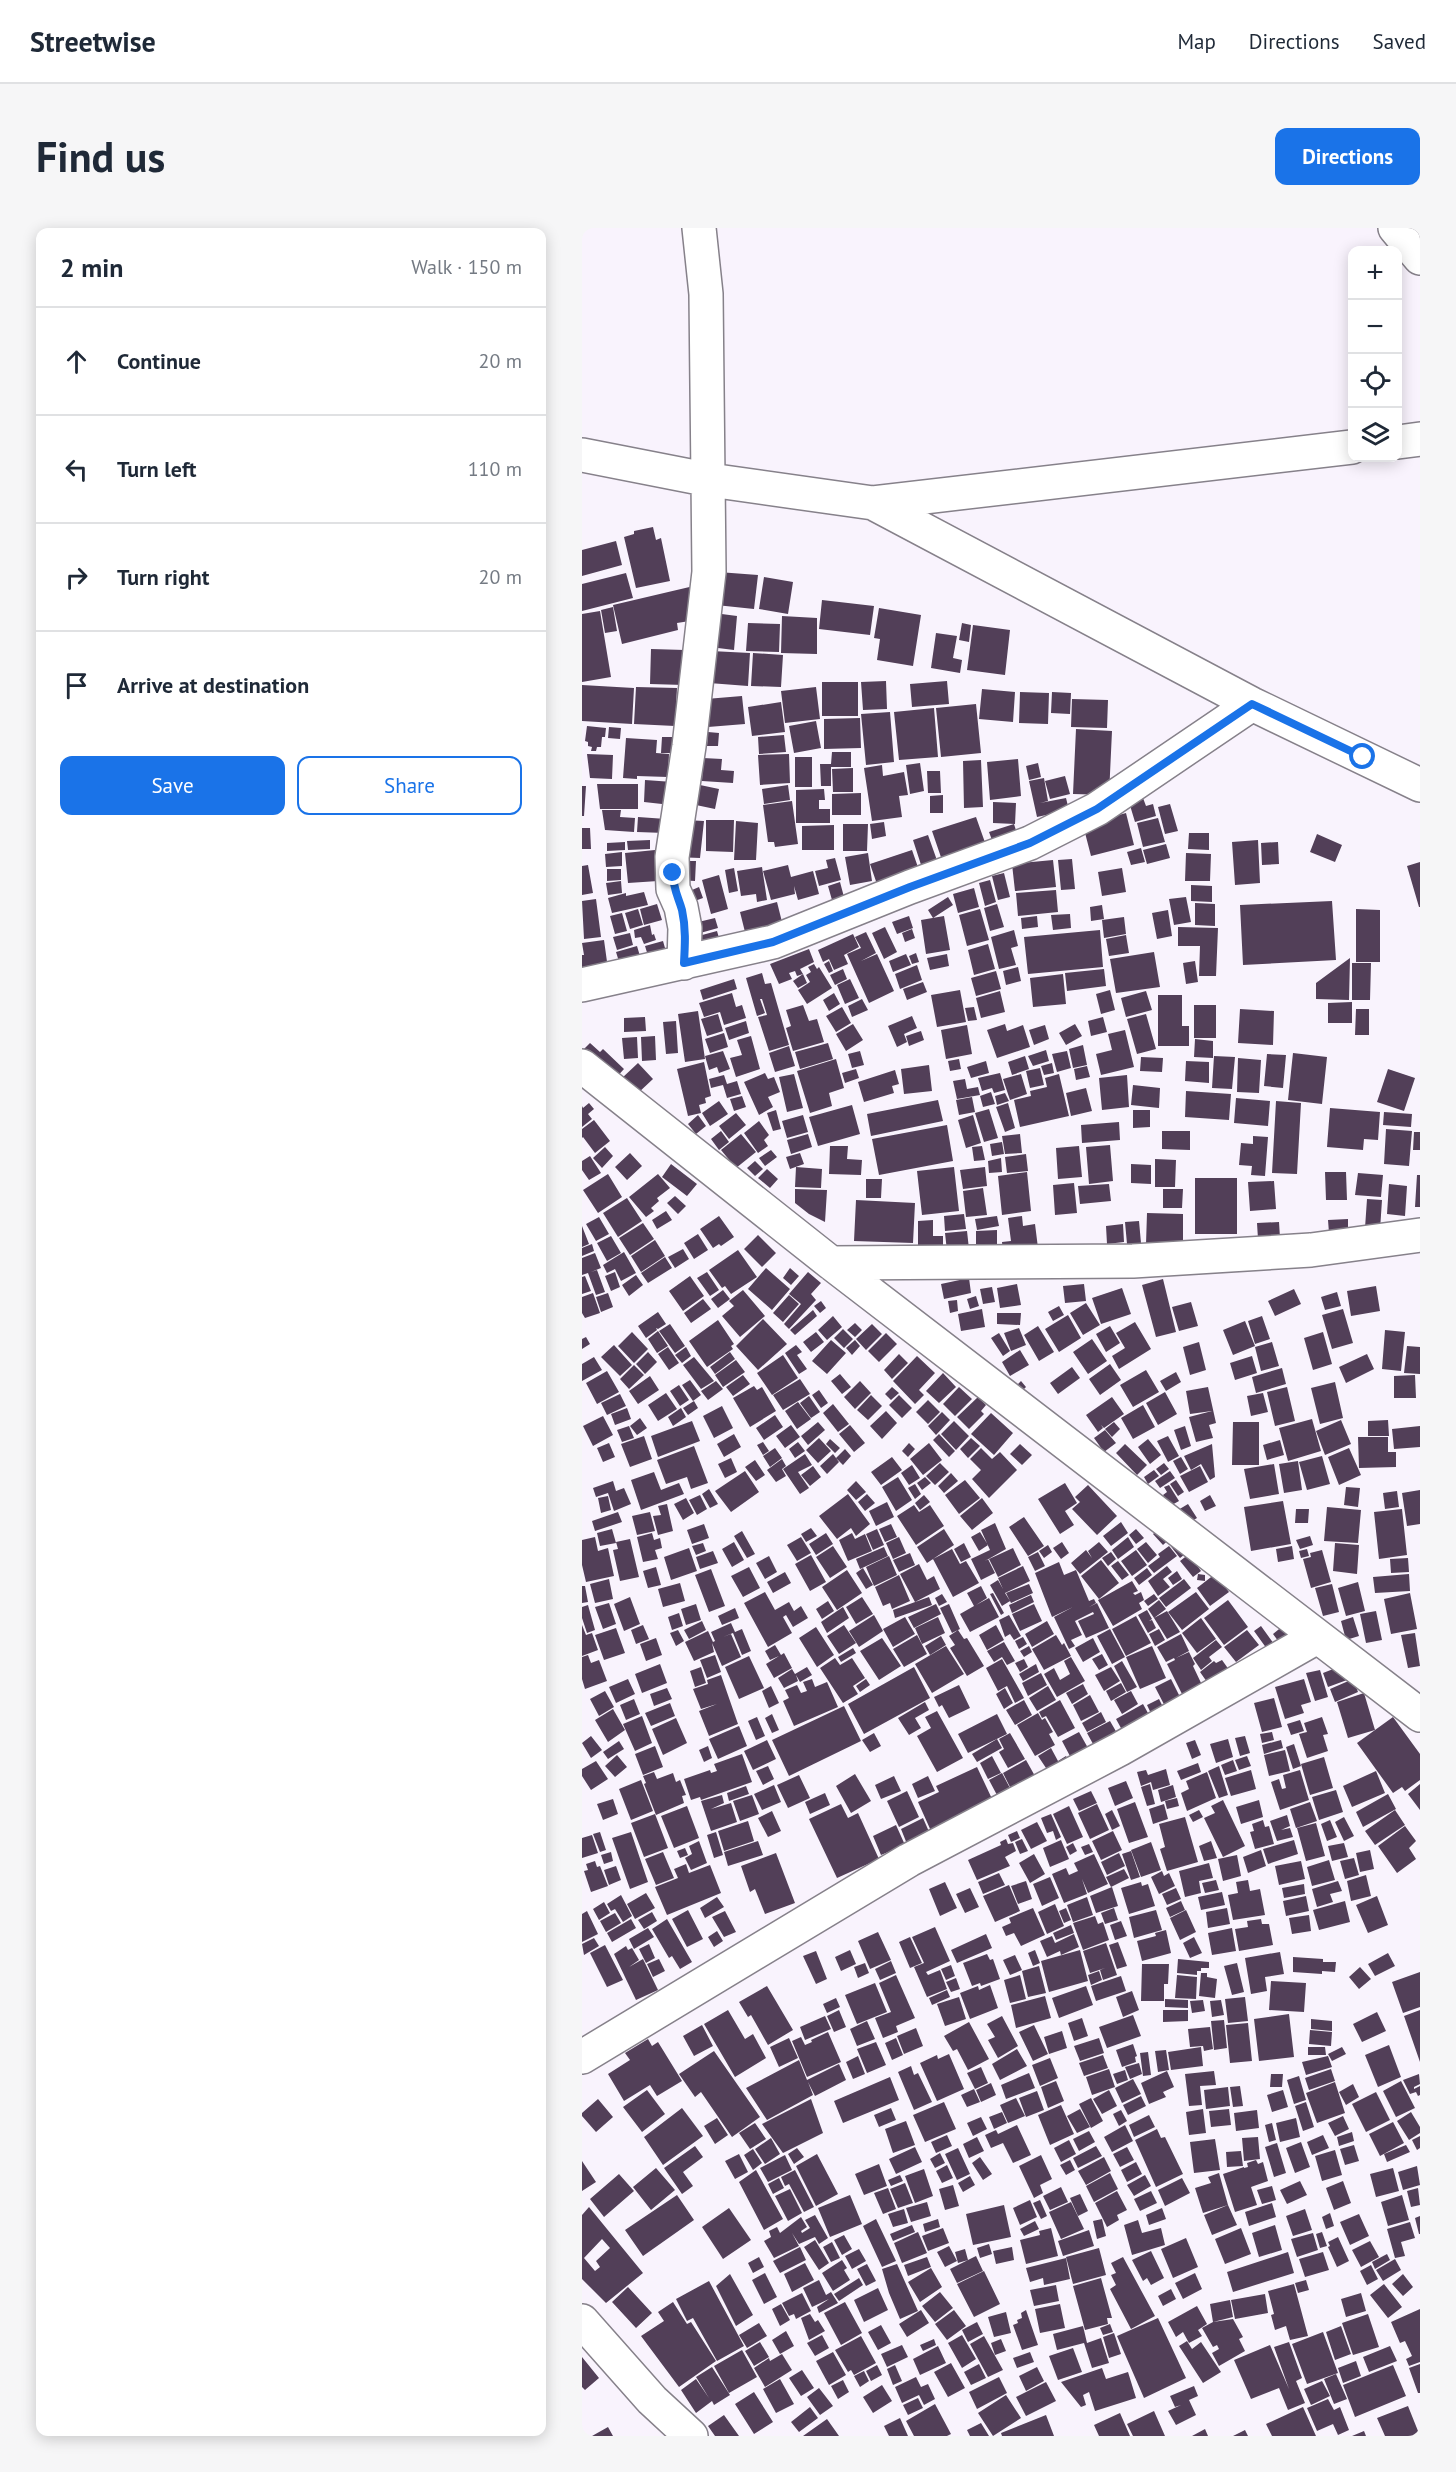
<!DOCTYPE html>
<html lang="en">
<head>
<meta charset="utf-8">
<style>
	body { margin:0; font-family:"PT Sans",sans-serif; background:#f6f6f7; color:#1f2937 }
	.controls { position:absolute; right:18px; top:18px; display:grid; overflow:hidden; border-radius:12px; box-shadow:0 3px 15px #0003 }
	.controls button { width:54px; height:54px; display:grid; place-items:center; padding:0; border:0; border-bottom:2px solid #e0e1e3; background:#fff; color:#1f2937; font:30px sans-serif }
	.stop { position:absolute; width:18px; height:18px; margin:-14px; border:4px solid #1a73e8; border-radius:50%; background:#fff }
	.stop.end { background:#1a73e8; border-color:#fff; box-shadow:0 2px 6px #0008 }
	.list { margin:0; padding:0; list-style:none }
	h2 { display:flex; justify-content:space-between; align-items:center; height:78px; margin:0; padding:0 24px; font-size:26px }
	h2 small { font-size:20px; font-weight:400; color:#747a83 }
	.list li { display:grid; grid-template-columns:39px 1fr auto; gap:18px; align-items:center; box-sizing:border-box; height:108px; padding:0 24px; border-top:2px solid #e0e1e3 }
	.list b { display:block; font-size:22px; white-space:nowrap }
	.list em { font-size:20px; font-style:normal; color:#747a83 }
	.actions { display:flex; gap:12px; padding:18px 24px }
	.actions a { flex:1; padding:14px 0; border:2px solid #1a73e8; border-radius:12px; text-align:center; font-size:21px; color:#1a73e8 }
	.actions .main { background:#1a73e8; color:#fff }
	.icon { flex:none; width:33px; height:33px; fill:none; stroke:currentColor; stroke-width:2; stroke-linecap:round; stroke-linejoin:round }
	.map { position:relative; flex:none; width:838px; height:2208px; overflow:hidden; border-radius:12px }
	header { display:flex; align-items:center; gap:36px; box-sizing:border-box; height:84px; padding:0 30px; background:#fff; border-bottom:2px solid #e0e1e3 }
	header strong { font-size:28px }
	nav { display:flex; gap:33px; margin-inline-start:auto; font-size:21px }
	.intro { display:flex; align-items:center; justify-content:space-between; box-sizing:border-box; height:144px; padding:0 36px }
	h1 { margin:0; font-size:42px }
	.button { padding:15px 27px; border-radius:12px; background:#1a73e8; color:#fff; font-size:21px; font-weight:700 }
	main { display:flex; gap:36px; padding:0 36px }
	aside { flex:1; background:#fff; border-radius:12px; box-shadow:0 3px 15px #0003 }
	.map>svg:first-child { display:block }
	.building { fill:#523f58; fill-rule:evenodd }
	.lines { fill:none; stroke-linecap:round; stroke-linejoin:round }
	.street-casing { stroke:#86818a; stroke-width:36 }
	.secondary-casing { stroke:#86818a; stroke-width:36 }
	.street { stroke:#fff; stroke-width:33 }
	.secondary { stroke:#fff; stroke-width:33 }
	.route { stroke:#1a73e8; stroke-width:8 }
</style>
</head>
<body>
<header>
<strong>Streetwise</strong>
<nav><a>Map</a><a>Directions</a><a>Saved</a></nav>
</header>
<div class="intro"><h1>Find us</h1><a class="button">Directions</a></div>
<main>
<aside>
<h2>2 min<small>Walk · 150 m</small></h2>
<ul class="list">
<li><svg class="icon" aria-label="ahead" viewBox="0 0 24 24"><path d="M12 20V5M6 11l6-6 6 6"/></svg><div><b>Continue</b></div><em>20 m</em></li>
<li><svg class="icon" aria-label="left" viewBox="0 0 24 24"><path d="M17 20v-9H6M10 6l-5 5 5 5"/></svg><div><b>Turn left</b></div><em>110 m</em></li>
<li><svg class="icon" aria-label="right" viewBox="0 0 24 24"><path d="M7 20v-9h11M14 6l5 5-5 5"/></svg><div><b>Turn right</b></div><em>20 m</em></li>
<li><svg class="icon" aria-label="arrive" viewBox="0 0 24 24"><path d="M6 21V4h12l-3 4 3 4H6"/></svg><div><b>Arrive at destination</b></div></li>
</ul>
<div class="actions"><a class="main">Save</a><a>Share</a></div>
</aside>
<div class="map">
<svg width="838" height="2208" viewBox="0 0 838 2208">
	<rect width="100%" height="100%" fill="#f9f3fd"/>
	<path class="building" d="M71,299l3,13 5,-2 9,43 -34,7 -12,-51 10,-3v-3z
		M34,313l6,24 -40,11v-26z
		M136,344l40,3 -4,34 -38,-4z
		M44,345l7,25 -51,13v-27z
		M182,349l29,5 -5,32 -29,-5z
		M116,357l-2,35 -19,3 1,7 -56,14 -9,-39z
		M240,372l52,6 -4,29 -51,-6z
		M31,379l4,24 -12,2 -4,-23z
		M297,380l42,7 -8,51 -36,-6 3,-21 -6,-1z
		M18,383l11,66 -29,5v-68z
		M132,385l23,3 -3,34 -24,-3z
		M200,388l35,2v36l-36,-1z
		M166,395l32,1 -1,28 -33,-1z
		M380,395l9,2 -2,17 -10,-2z
		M391,397l37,5 -5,45 -38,-5z
		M354,405l21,3 -4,22 9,2 -2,13 -29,-5z
		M69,421l34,1 -1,35 -34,-1z
		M129,423l39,2 -2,33 -39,-3z
		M171,425l30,2 -2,32 -30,-1z
		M304,453l1,28 -24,1 -2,-28z
		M365,453l2,23 -37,3 -2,-23z
		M240,454h36v34h-36z
		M0,457l52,3 -2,36 -50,-3z
		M54,459l41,1 -2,38 -41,-2z
		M234,459l4,32 -35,4 -4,-32z
		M400,461l33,3 -2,30 -34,-3z
		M438,464l29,1 -1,31 -29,-1z
		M470,464l19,1 -1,21 -19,-1z
		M160,468l3,28 -37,3 -2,-28z
		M490,471l36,1 -1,28 -36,-1z
		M199,474l4,30 -33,4 -4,-29z
		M394,476l5,49 -40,4 -5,-49z
		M352,480l4,49 -39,3 -5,-48z
		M308,484l4,50 -28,3 -5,-51z
		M278,490l1,30 -37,1v-30z
		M234,493l5,27 -27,5 -5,-27z
		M5,498l19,2 -1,9h-3l-1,10h-4l-1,4h-5l1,-4 -4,-1v-4l-3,-1z
		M27,499l12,1 -1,11 -12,-1z
		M494,501l36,2 -3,64 -36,-1z
		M126,504l11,1 -1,13h-11z
		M202,507l2,17 -27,2 -1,-17z
		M80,509h15v16h-16z
		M44,510l31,2 -1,13 13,1 -1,23 -31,-1v3l-14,-1z
		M250,524h19v15h-20v19h-10l-1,-22h11z
		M5,526l26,1 -1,24 -22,-1z
		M207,526l1,29 -30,2 -2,-30z
		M213,529h17v30h-17z
		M121,530l19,1 -1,11 13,1 -1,12 -31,-2z
		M436,531l3,37 -31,4 -3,-38z
		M399,532l2,47 -19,1 -1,-47z
		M338,535l4,28 -14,3 -4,-29z
		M456,535l3,14 -12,3 -3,-14z
		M300,537l1,11 21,-4 4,23 -9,1 3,21 -30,4 -8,-53z
		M271,540v24h-20l-1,-23z
		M345,543h13l1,22h-13z
		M483,548l5,18 -20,5 -5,-18z
		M462,550l4,23 -8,2 26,-5 3,12 -32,7 -8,-36z
		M63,552l28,2 -2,23 -27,-3z
		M15,556h41v25h-38z
		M118,557l19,4 -4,20 -19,-4z
		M206,557l2,15 -26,4 -2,-15z
		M0,558h4l-2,30h-2z
		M242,561l1,11h-6v9h11v14h-34v-33z
		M279,565v22h-29v-21z
		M361,567v18h-13v-17z
		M561,570l3,8 7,-2 3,12 -21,6 -6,-20z
		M210,573l6,43 -23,3 -1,-5h-6l-5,-37z
		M411,574l23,1 -1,21 -22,-1z
		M588,576l8,27 -13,3 -7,-27z
		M20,582h19l-1,7 15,1 -1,14 -29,-2z
		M544,585l8,32 -43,11 -8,-31z
		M56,589l28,2 -1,14 -28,-1z
		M394,589l12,34 -44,15 -12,-35z
		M576,590l7,24 -22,5 -6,-24z
		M103,592l19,1 -4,37 -25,-1z
		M124,592h28l-1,32 -27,-1z
		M154,593l22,2 -2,37h-22z
		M302,594l2,14 -14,3 -2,-15z
		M261,596h25l-1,27h-24z
		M432,596l5,16 -24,8 -6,-16z
		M252,597v25h-32v-24z
		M0,600h8l1,21h-9z
		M607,605h20v17l-21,-1z
		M735,606l25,11 -7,17 -25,-10z
		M346,607l11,31 -16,5 -10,-31z
		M68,612v9l-22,1 -1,-9z
		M676,612l2,43 -25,2 -3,-43z
		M43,614v8l-18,1v-8z
		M696,614l1,22 -17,1 -1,-22z
		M584,616l4,14 -23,6 -4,-14z
		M559,620l4,14 -14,3 -4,-13z
		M73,622l3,31 -30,2 -3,-30z
		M330,622l8,23 -42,14 -8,-23z
		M40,624v14l-16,1 -1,-13z
		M286,625l4,28 -22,4 -5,-28z
		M604,625l25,1 -1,27h-25z
		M253,630l6,22 -22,6 -4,-15 13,-3 -2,-8z
		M490,631l3,30 -14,1 -3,-30z
		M471,632l3,27 -41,4 -3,-27z
		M97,633h17l-1,20 -17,-1z
		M838,634v45h-1l-12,-41z
		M6,637l5,28 -11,2v-29z
		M206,637l3,12 22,-6 6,23 -21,6 -4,-14 1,8 -24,6 -8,-29z
		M180,639l5,33 -10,2 -1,-8 -15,2 -4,-25z
		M152,640l4,23 -9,2 -4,-23z
		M540,640l4,24 -24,4 -4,-24z
		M25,641h14v11l-14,1z
		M422,645l6,24 -12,3 -6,-24z
		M137,647l9,34 -17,5 -9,-34z
		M408,652l6,22 -11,4 -6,-23z
		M39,653l1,12 -14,2 -2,-12z
		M258,654l4,15 -12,3 -4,-14z
		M609,657l21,1v16l-21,-1z
		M117,659l4,11 -14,5 -4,-10z
		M392,660l5,19 -21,6 -5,-19z
		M474,662l2,22 -40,4 -2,-23z
		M62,664l4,13 -36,8 -4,-15 18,-5v3z
		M366,669l5,8 -20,13 -5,-8z
		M604,669l5,25 -17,3 -5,-26z
		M14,671l5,38 -17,2 -2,-38z
		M750,673l4,59 -93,5 -3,-60z
		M195,674l7,28 -37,10 -7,-28z
		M613,675l20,1v22l-20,-1z
		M75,676l5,16 -18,5 -4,-16z
		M415,676l7,23 -14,4 -6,-23z
		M520,677l2,14 -13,2 -1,-14z
		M56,681l5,16 -13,4 -5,-16z
		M398,681l9,31 -22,6 -8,-31z
		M774,681l24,1v52h-24z
		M586,682l4,26 -15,3 -5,-26z
		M40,685l5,18 -12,3 -5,-18z
		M488,686l1,14 -18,2 -2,-15z
		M327,688l4,12 -16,6 -5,-12z
		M362,688l6,34 -24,4 -5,-34z
		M455,688l1,11 -16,2 -1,-11z
		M542,689l2,17 -22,4 -2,-18z
		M133,690l3,10 -25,7 -3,-11z
		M68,697l2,10 2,-1 2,6 -12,4 -3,-7 -6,1 -1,-8z
		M303,699l12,25 -13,7 -12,-26z
		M596,699l40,1 -2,48h-17l1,-30h-22z
		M330,701l3,9 -10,4 -3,-9z
		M432,702l4,16 -7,2 5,17 -17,4 -8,-32z
		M518,702l3,37 -75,7 -4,-37z
		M135,703l4,14 -27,7 -3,-14z
		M284,704l10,21 -15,8 16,-7 17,37 -25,12 -22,-49 14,-6 -6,-11z
		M48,705l3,12 -16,5 -4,-13z
		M271,706l6,13 -15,8 4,9 -14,6 -5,-11 -6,3 -5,-12z
		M544,707l3,18 -20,3 -3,-17z
		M22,712l4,29 -26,3v-17h2l-2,-12z
		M81,713l4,14 -18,4 -4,-13z
		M406,716l7,25 -21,6 -6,-25z
		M55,718l5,17 -21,5 -5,-16z
		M227,721l5,13 -14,7 3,5 -6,2 -2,-5 -6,2 3,6 -13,5 -9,-20z
		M572,724l6,35 -44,6 -6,-34z
		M334,725l3,9 -7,2 -3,-8z
		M324,726l5,11 -18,7 -4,-11z
		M365,726l2,12 -19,4 -3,-12z
		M768,730l-1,42 -33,-1v-16z
		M247,733l4,10 -4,2 -5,-9z
		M613,733l3,21 -12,2 -3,-21z
		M770,735h19l-1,37h-18z
		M232,736l3,5 2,-2 13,21 -25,16 -9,-14 12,-8 -4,-7 5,-3 -3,-5z
		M335,737l5,15 -22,9 -5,-15z
		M436,739l3,14 -15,4 -3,-14z
		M261,741l4,10 -12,6 -5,-10z
		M522,741l2,17 -39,5 -2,-18z
		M414,743l5,18 -25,7 -5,-18z
		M180,745l3,11 6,-1 18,62 -20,6 -11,-34 9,-2 -5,-16h-2l5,14 -8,3 -11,-38z
		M221,746l4,9 -9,5 -5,-7z
		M481,746l3,30 -33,3 -3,-29z
		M152,751l3,10 -34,11 -3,-10z
		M268,751l9,19 -14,6 -8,-19z
		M341,754l4,10 -20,8 -4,-11z
		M378,762l6,32 -29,5 -6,-32z
		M528,762l5,20 -14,4 -5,-20z
		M418,763l5,21 -24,6 -5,-20z
		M564,763l6,19 -26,7 -5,-19z
		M150,765l4,14 6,-2 4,13 -22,7 -4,-13 -16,5 -5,-14z
		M252,765l6,11 -11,7 -6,-11z
		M576,767h24v31h7v20h-31z
		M280,771l6,11 -16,7 -4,-11z
		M770,774v21h-24v-20z
		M221,777l6,16 8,-2 7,23 -31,9 -7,-23 5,-2 -5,-16z
		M612,777h22v33h-22z
		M260,779l9,16 -15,9 -10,-16z
		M392,779l3,13 -9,1 -3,-13z
		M658,781l34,2 -1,34 -35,-2z
		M774,781h13v26h-14z
		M116,783l7,48 -20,3 -7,-48z
		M136,786l5,17 -16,5 -6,-17z
		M564,786l10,35 -19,5 -10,-35z
		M330,788l5,12 -13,6 3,8 -10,5 -9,-21z
		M63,789l1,14 -22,1v-14z
		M521,789l4,15 -16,4 -3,-15z
		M94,793l2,32 -12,1 -3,-32z
		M164,793l3,12 -20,7 -4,-12z
		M271,796l10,16 -17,11 -10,-17z
		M423,796l2,7 16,-6 7,22 -33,11 -10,-28z
		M493,796l7,12 -16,9 -7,-12z
		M385,797l5,29 -26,5 -5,-29z
		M463,797l4,14 -15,6 -5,-15z
		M543,802l9,37 -33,8 -5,-21 16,-4 -4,-16z
		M339,803l3,9 -15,6 -3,-10z
		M142,805l4,14 -18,6 -5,-14z
		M73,808l1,24 -14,1 -1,-24z
		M169,808l9,33 -24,8 -6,-19 12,-3 -5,-15z
		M55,809l1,21 -14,1 -2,-21z
		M613,811l18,2v17l-19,-1z
		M8,815l10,9 3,-3 21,20 -10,11 -32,-29z
		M246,815l5,16 -33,10 -5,-17z
		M501,817l4,20 -14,3 -4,-19z
		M207,818l6,20 -20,6 -6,-19z
		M464,822l3,11 -16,5 -5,-10z
		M141,823l7,18 -11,4 -2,-6 -8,3 -4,-14z
		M278,823l4,14 -12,3 -4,-14z
		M485,823l4,17 -14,4 -5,-18z
		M711,825l34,4 -5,47 -34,-4z
		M685,826l19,1 -3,33 -19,-2z
		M443,828l4,13 -17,6 -4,-13z
		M632,828l21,1 -3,32 -20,-1z
		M559,829l22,1 -1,14 -22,-1z
		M656,830l23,2 -2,33 -22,-1z
		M254,831l8,29 -15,5 3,13 -22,7 -13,-42z
		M377,831l2,10 -11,2 -2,-10z
		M404,833l3,12 -18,5 -4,-11z
		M604,833l23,1v21l-24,-2z
		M122,834l7,34 -6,2 1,5 -7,2 2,8 -13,3 -11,-47z
		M56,835l15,16 -16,15 -16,-15z
		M470,835l2,10 -10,2 -3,-9z
		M347,837l3,26 -28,3 -3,-25z
		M505,838l3,11 -14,3 -2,-11z
		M458,840l4,17 -14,3 -4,-17z
		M274,841l3,9 -14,5 -3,-10z
		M806,841l27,9 -11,33 -27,-9z
		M313,842l4,14 -7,2 2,7 -30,9 -6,-20z
		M183,845l3,6 6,-2 6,15 -12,5 5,10 -14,8 -15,-33z
		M418,845l5,17 -11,3 -2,-5 -10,3 -4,-13z
		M212,846l9,34 -16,4 -8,-35z
		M439,846l6,20 -17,6 -7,-21z
		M477,846l10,42 -49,11 -6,-27 17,-4 -1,-5 17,-4 -2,-9z
		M142,847l3,9 10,-3 4,13 -14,4 -4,-13 -12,3 -2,-9z
		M545,847l2,32 -27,3 -3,-32z
		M383,851l2,10 11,-2 2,8 -23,4 -4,-18z
		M551,857l27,3 -1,20 -28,-3z
		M504,860l6,23 -21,5 -5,-23z
		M604,863l45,3 -2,26 -44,-3z
		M409,864l4,12 -12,3 -3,-11z
		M423,865l4,8 -12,4 -2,-9z
		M160,868l4,11 -12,4 -4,-12z
		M390,869l3,15 -16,3 -3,-15z
		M654,870l34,3 -2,25 -34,-3z
		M356,872l5,21 -72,15 -4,-22z
		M137,873l9,13 -18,12 -8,-13z
		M694,873l25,2 -4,71 -25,-1z
		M7,875l5,6 -6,5 4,5 -10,8v-21l1,2z
		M426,875l7,25 -10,4 -9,-25z
		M270,877l8,29 -42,12 -9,-29z
		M748,880l50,4 -2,28 -14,-1 -1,11 -36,-3z
		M407,881l9,29 -14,4 -9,-29z
		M194,882l5,19 -8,2 -6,-18z
		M551,882h17v17l-17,1z
		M802,884l28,2 -1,13 -28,-2z
		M154,885l10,12 -17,14 -10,-13z
		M116,887l8,11 -10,8 -8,-10z
		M221,887l5,17 -21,6 -5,-17z
		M391,887l8,28 -15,5 -8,-28z
		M12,892l16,21 -15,12 -12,-16 -1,1v-9z
		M177,893l10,14 -5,5 4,6 -10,7 -14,-20z
		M537,894l1,18 -38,3 -1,-18z
		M365,897l6,36 -74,14 -7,-36z
		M804,901l26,2 -3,35 -25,-2z
		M139,903l8,11 -10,8 -8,-11z
		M580,903h28v19l-28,-1z
		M832,904h6v18h-7z
		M159,906l15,18 -20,16 -15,-18z
		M226,906l4,13 -21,7 -4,-14z
		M438,906l2,19 -17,1 -3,-18z
		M671,908l15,1 -3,39 -14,-1 1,-9 -13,-1 2,-22 12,1z
		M420,914l2,12 -12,2 -2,-12z
		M528,917l3,36 -24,3 -3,-37z
		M248,918h18l-1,13 15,1 -1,15 -32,-1z
		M400,918l3,14 -11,1 -2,-14z
		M497,918l3,31 -24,2 -2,-31z
		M23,919l8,9 -11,12 -9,-10z
		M189,922l6,7 -12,9 -6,-8z
		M48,925l12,13 -15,14 -12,-13z
		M218,925l4,11 -14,5 -4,-12z
		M444,926l2,17 -21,2 -2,-16z
		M8,928l11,17 -12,7 -7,-10v-9z
		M419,930l1,14 -13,1 -1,-12z
		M573,931l21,1 -1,27h-20z
		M173,933l8,8 -8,7 -8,-8z
		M89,936l26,20 -10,12 -25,-19z
		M549,936l20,1v19l-20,-1z
		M214,939l26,2 -1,19 -26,-1z
		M372,939l5,44 -37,4 -5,-44z
		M403,939l2,19 -24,3 -3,-19z
		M185,941l11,10 -8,9 -12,-10z
		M445,944l4,39 -29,4 -4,-39z
		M743,944h21l1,28h-21z
		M776,945l25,2 -2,22 -26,-2z
		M26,946l14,23 -24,16 -15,-23z
		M76,946l12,14 -13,10 2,3 -8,7 3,3 -8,6 -17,-20z
		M835,947h3v32h-5z
		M613,950h42v56h-42z
		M284,951h16l-1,19h-15z
		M692,953l2,28 -26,2 -2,-29z
		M492,955l3,30 -22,2 -2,-30z
		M527,956l2,17 -31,3 -2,-18z
		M807,956l18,2 -2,30 -18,-2z
		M401,960l4,27 -21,2 -3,-26z
		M213,961l32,1 -2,32 -16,-8 -14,-11z
		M581,961h20l-1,19h-19z
		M93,968l11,10 -8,8 -11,-11z
		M45,970l15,23 -24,16 -15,-24z
		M785,971l15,1 -2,30 -15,-2z
		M274,972l59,3 -2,40 -59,-2z
		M84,983l6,9 -15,9 -5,-9z
		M565,985l36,1v30h-37z
		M382,986l2,15 -21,2 -1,-15z
		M137,988l15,21 -13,9 -2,-2 -6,4 -13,-19z
		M415,988l2,10 -22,4 -2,-11z
		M440,988l1,10 12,-2 3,24 -35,4 -1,-10 9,-1 -3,-23z
		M17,989l10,17 -13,7 -10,-17z
		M766,991v13l-19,1 -1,-13z
		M351,992v16h10v17h-25v-32z
		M557,993l2,22 -14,1 -2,-22z
		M697,994l1,16 -22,1 -1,-16z
		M61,995l11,16 -24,16 -11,-17z
		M541,996l1,18 -17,2 -1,-18z
		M0,998l7,18 -7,3z
		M415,1002v19h-21v-18z
		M385,1003l2,18 -22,2 -2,-18z
		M116,1006l10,16 -14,9 -10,-16z
		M176,1007l18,18 -14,14 -18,-18z
		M29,1008l10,17 -14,8 -10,-18z
		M73,1012l10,16 -24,16 -10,-16z
		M10,1016l2,7 -12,5v-8z
		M101,1021l6,10 -14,9 -7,-11z
		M156,1022l19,27 -26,17 -6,-8 -3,2 -13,-18z
		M42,1024l12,21 -15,8 -6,-12 -8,4 -4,-8z
		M13,1025l6,15 -10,4 6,-2 8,22 -9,3 -8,-22 -6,2v-17z
		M83,1029l7,11 -24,15 -7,-10z
		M184,1040l24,21 -18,21 -24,-21z
		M208,1040l9,8 -8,9 -8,-7z
		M33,1044l5,15 -9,4 -6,-15z
		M125,1044l12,18 -9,6 -13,-18z
		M226,1044l13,11 -10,11 5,6 -27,29 -5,-5 17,-20 -12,-10z
		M54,1047l7,10 -14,11 -7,-11z
		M3,1048l6,15 -9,3v-17z
		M108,1048l14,20 -21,15 -14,-20z
		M387,1050l2,15 -27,6 -3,-15z
		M581,1051l13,53 -20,5 -14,-52z
		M435,1056l4,21 -21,3 -3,-20z
		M502,1056l2,17 -21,2 -2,-17z
		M794,1058l4,25 -29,5 -4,-25z
		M410,1059l3,15 -12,2 -3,-15z
		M540,1060l9,26 -30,10 -9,-26z
		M712,1061l7,15 -26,12 -7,-15z
		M141,1062l7,9 -12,9 -7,-9z
		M161,1062l22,26 -25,21 -18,-21 12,-10 -5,-5z
		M755,1064l4,14 -16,4 -4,-13z
		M11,1065l7,20 -15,5 -3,-5v-16z
		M26,1065l5,14 -12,5 -5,-15z
		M207,1067l10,9 -16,18 -10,-9z
		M394,1068l3,10 -9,3 -3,-10z
		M121,1071l8,10 -20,14 -7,-10z
		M375,1072l1,11 -8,2 -2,-12z
		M239,1073l5,7 -6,5 -6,-7z
		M609,1074l7,24 -19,5 -7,-24z
		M504,1075l14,22 -17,10 -13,-22z
		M477,1078l5,9 -11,6 -5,-9z
		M400,1081l3,18 -24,4 -3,-17z
		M761,1081l10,34 -21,6 -10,-34z
		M231,1082l4,6 -22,19 -5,-5z
		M76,1084l8,12 -8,5 -2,-1 1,2 -11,8 -8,-12z
		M415,1085h24l-1,12 -23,-1z
		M486,1087l13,23 -22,14 -14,-23z
		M251,1088l9,11 -15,13 -9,-10z
		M680,1088l8,23 -15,5 -7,-23z
		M181,1091l24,25 -29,26 -22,-24z
		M136,1092l16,24 -3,2 2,3 -26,18 -18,-26z
		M663,1093l10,25 -22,9 -10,-25z
		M553,1094l16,27 -32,20 -7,-13 13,-8 -9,-15z
		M273,1095l7,7 -7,7 -8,-7z
		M88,1096l15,22 -10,7 -16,-22z
		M290,1096l10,10 -16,16 -10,-11z
		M456,1098l16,26 -15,9 -15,-26z
		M528,1098l10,17 -14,9 -10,-18z
		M437,1100l7,17 -15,6 -7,-18z
		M261,1101l10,10 -9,9 -10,-10z
		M803,1102l20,2 -4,39 -19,-2z
		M76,1103l10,15 -11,7 -9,-14z
		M50,1104l16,17 -14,14 -16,-17z
		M234,1104l8,10 -13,10 -8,-10z
		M741,1104l9,32 -19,6 -9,-32z
		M304,1105l11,11 -18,18 -11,-11z
		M417,1105l11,18 -7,5 -12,-18z
		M4,1109l4,7 -8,5v-10z
		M510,1111l15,22 -19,13 -15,-22z
		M249,1112l15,13 -19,21 -15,-13z
		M273,1112l5,6 -8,9 -6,-7z
		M617,1114l7,28 -16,5 -7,-28z
		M690,1114l7,24 -18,5 -6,-24z
		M32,1117l18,20 -12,11 -19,-19z
		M214,1117l6,7 -5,3 10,14 -8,5 -14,-21z
		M825,1118l13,1v27l-16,-1z
		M86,1119l11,16 -10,7 -11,-16z
		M104,1119l5,9 -9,7 -7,-8z
		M438,1122l9,15 -19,11 -8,-14z
		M66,1124l9,10 -12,12 -9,-10z
		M148,1124l5,7 -20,15 -5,-7z
		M317,1126l9,9 -16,16 -8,-9z
		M785,1126l7,15 -28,14 -7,-16z
		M201,1127l15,23 -26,17 -15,-22z
		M335,1128l18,17 -16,17 5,5 -9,9 -22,-23z
		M670,1128l5,17 -22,7 -5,-17z
		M12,1129l8,13 -20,11v-17z
		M112,1129l20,24 -13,8 -18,-24z
		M154,1132l9,12 -22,15 -8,-12z
		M528,1136l11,16 -21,15 -11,-16z
		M52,1137l10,10 -15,14 -9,-10z
		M490,1139l8,11 -22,16 -8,-11z
		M700,1140l4,16 -30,9 -4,-16z
		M564,1142l13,22 -26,15 -13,-22z
		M25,1143l12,21 -22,12 -11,-21z
		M594,1144l5,10 -15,9 -6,-10z
		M361,1145l13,14 -17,16 -13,-12z
		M258,1146l11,13 -9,7 -11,-13z
		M161,1147l7,9 -17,12 -7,-9z
		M833,1147l1,23h-22v-22z
		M68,1148l9,14 -21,14 -9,-13z
		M218,1151l10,15 -27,16 -10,-15z
		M108,1152l11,15 -8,6 -11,-16z
		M134,1153l7,8 -15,11 -7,-9z
		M278,1153l11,12 -16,16 -11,-12z
		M439,1153l5,6 -10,10 -6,-5z
		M753,1154l8,36 -23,6 -9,-36z
		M97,1157l10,15 -9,6 -10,-15z
		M172,1158l3,4 5,-3 14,24 -26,16 -17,-29z
		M310,1159l7,6 -8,7 -6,-6z
		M377,1159l13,12 -17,17 -12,-12z
		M626,1159l8,36 -7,2 4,13 -17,4 -7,-25 23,-6 -22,3 -4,-23z
		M705,1159l8,34 -20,5 -8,-34z
		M237,1162l9,13 -7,5 -9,-13z
		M583,1164l12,22 -19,11 -12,-22z
		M84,1165l11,16 -19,12 -10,-16z
		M681,1165l5,19 -17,4 -4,-20z
		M38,1166l6,12 -19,9 -6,-12z
		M289,1167l11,11 -14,14 -11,-10z
		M317,1167l13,13 -10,10 -13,-13z
		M227,1168l11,16 -9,6 -11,-15z
		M396,1169l8,8 -5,6 3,3 -15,15 -12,-12z
		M530,1169l12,17 -20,14 -3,-3 2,3 -5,4 -12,-17z
		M346,1172l12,12 -12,12 -12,-12z
		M112,1173l4,7 -10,7 -5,-7z
		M216,1174l13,17 -14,10 -12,-18z
		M251,1176l16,20 -11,8 -15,-19z
		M561,1177l12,22 -22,12 -12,-21z
		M140,1178l11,22 -19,10 -11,-22z
		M45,1180l4,11 -16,6 -4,-11z
		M99,1180l5,9 -13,9 -5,-9z
		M304,1183l11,12 -15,16 -12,-13z
		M360,1184l8,8 -14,15 -8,-9z
		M409,1185l22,20 -19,22 -23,-21z
		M193,1187l8,12 -19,13 -8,-12z
		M21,1188l10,19 -20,11 -10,-20z
		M58,1190l7,10 -10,7 -7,-9z
		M730,1191l9,32 -33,10 -9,-33z
		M759,1192l10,24 -26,11 -9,-24z
		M806,1192l1,16h-21v-15z
		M110,1193l8,20 -42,16 -7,-21z
		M372,1193l15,15 -13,14 -15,-16z
		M236,1194l7,8 -17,15 -7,-9z
		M532,1194l6,7 -8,8 -7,-8z
		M651,1194h26v43h-27z
		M209,1197l9,12 -15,11 -9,-12z
		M268,1197l15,18 -11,9 -15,-18z
		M47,1198l5,12 -12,4 -5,-12z
		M603,1198l6,20 -10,4 -7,-20z
		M838,1198v21l-26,2 -2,-20z
		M523,1202l11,13 -12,9 -10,-14z
		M152,1206l7,13 -17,10 -7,-13z
		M357,1206l16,17 -6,6 -16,-17z
		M62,1208l8,23 -22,8 -9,-23z
		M586,1208l11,20 -11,6 -11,-21z
		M776,1209h30v15h8v15l-37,1z
		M237,1210l12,13 -13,12 -12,-13z
		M389,1210l9,8 -12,12 -8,-9z
		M248,1211l10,9 -5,5 -9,-9z
		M566,1211l13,16 -11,9 -12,-17z
		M698,1212l4,15 -17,5 -4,-15z
		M181,1214l6,9 -6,4 -6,-10z
		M216,1214l7,9 -10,7 -6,-9z
		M27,1215l6,14 -12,5 -6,-14z
		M327,1215l6,6 -7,8 -6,-6z
		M347,1215l13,17 -19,15 -13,-16z
		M438,1216l12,11 -10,10 -12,-11z
		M543,1216l22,21 -10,10 -21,-22z
		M630,1216l3,33 -5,3 -9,-16 -10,6 -7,-14z
		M112,1218l14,37 -17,6 -4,-12 -21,7 -9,-24z
		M193,1220l7,10 -12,9 -7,-11z
		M399,1220l11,11 8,-7 17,18 -28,28 -17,-19 9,-9 -11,-11z
		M767,1220l12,27 -22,10 -11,-28z
		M263,1221l6,7 -8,9 -7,-7z
		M223,1226l7,11 -14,7 11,16 -9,6 -17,-25z
		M251,1226l6,8 -12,12 -7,-8z
		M740,1228l8,28 -23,6 -8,-28z
		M310,1229l10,13 -21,15 -10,-13z
		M599,1229l7,12 -8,5 -7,-13z
		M149,1230l6,14 -12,6 -7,-14z
		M200,1231l4,7 -4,3 4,7 -10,6 -9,-12z
		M173,1232l10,15 -9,6 -11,-14z
		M716,1233l4,29 -18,3 -5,-29z
		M358,1235l9,9 -14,13 -9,-9z
		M582,1235l5,6 -8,6 -5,-6z
		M692,1236l5,30 -29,5 -6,-30z
		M330,1237l8,13 -11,7 -8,-12z
		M231,1238l8,11 -11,9 -9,-11z
		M618,1238l8,16 -19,10 -9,-16z
		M572,1242l5,6 -11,8 -4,-7z
		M163,1243l14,21 -28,20 -16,-21z
		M588,1243l5,7 -15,10 -5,-7z
		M72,1244l7,18 18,-7 5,11 -43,16 -10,-30z
		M369,1245l7,8 -14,12 -6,-7z
		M316,1249l14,23 -16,11 -14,-24z
		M343,1249l6,6 -9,7 -5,-7z
		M383,1252l15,18 -21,16 -14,-19z
		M594,1252l8,12 -6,4 -8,-12z
		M31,1253l3,10 8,-3 7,16 -17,7 -6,-18 -12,4 -3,-9z
		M274,1253l10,11 -10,8 -9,-10z
		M483,1255l12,20 -12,8 9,14 -14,9 -22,-35z
		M333,1256l6,10 -6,5 -7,-11z
		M506,1257l29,31 -20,19 -25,-26 8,-7 -5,-5z
		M587,1257l10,16 -9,5 -7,-11 4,-3 -3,-5z
		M764,1259l14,1 -2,19 -14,-2z
		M127,1261l9,15 -8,4 -8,-14z
		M838,1262v34l-13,2 -5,-33z
		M815,1263l2,16 -14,2 -2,-16z
		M266,1266l22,30 -14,12 -5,-8 -14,11 -18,-23z
		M285,1266l8,9 -10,8 -7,-9z
		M118,1267l7,14 -10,6 -8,-15z
		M342,1267l6,7 -10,8 -5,-7z
		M628,1267l6,11 -11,5 -5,-10z
		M26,1268l3,14 -10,3 -3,-15z
		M104,1270l8,15 -11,7 -9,-16z
		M400,1270l11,15 -21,17 -12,-14z
		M701,1273l8,43 -40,7 -7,-44z
		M305,1274l7,15 -18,9 -7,-15z
		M85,1276l6,27 -15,4 -5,-19 8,-1 -3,-9z
		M606,1276l9,14 -10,6 -9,-14z
		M332,1277l5,7 11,-7 14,21 -28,19 -19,-29z
		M745,1279l34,3 -3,33 -34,-2z
		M714,1281h13l-1,14h-13z
		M820,1281l5,46 -28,4 -5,-47z
		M36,1284l4,10 -27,9 -3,-10z
		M68,1284l5,19 -18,4 -5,-19z
		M442,1289l20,29 -6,4 -2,-2 2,2 -10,6 -19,-29z
		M539,1294l7,11 -17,13 -8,-10z
		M585,1294l9,11 -13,12 -10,-11z
		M413,1295l11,26 -21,12 3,-2 7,14 -14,7 -10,-21 19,-9 -9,-20z
		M122,1296l5,14 -17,6 -5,-14z
		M309,1296l6,13 -12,5 -6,-13z
		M229,1300l6,8 -11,6 -5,-8z
		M30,1301l4,14 -16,3 -3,-13z
		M295,1301l7,16 -11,5 -7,-16z
		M362,1301l10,16 -27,18 -10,-16z
		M554,1301l8,9 -8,6 -7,-9z
		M160,1303l13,23 -8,4 -13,-22z
		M398,1304l8,13 -9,6 -8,-14z
		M70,1305l2,7 6,-2 2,10 -7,2 3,9 -15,3 -6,-25z
		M244,1305l7,11 -17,11 -7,-11z
		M270,1305l3,6 10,-5 7,17 -24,10 -9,-21z
		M601,1306l10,14 -13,10 -11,-14z
		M728,1308l3,9 -13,4 -4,-9z
		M13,1309l3,14 10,-3 6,28 -28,6 -4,-17v-25z
		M219,1309l10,16 -14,8 -10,-16z
		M317,1309l7,16 -13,6 -7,-16z
		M546,1309l6,10 -16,12 -6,-9z
		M48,1311l9,38 -19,4 -7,-31 5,-1 -2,-7z
		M152,1314l10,18 -12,7 -10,-18z
		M480,1314l7,11 -8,6 -8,-11z
		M517,1314l9,10 -28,22 -9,-11 15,-13 6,8 -4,-7z
		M564,1314l11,13 -9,8 -11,-14z
		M121,1315l3,8 -10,4 -4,-9z
		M382,1315l7,14 -10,5 -7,-13z
		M753,1315l24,2 -2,29 -24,-3z
		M466,1317l4,7 -8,6 -5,-7z
		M251,1318l14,21 -17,11 -14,-21z
		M587,1318l8,10 -23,17 -6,-7 12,-9 -2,-3z
		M710,1318l2,13 -16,3 -2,-13z
		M302,1319l4,9 -28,13 -4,-10z
		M107,1320l8,23 -26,9 -7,-23z
		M431,1320l8,17 -23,12 -9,-18z
		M370,1321l8,15 6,-3 13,22 -26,14 -20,-38z
		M725,1321l2,7 -8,2 -2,-7z
		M554,1322l11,15 -15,11 -11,-15z
		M740,1322l9,32 -20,6 -8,-29 8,-2 -1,-4z
		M131,1323l5,12 -18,6 -4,-12z
		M456,1324l7,14 -10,5 -7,-14z
		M529,1324l5,7 -8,7 -6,-8z
		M328,1325l5,12 -16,7 -6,-12z
		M607,1326l12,17 -8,6 -13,-16z
		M229,1327l15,27 -16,9 -15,-27z
		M187,1328l8,16 -12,7 -9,-16z
		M307,1328l8,19 -23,11 -8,-19z
		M826,1330l1,14 -18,1 -1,-14z
		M519,1332l18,23 -20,16 -18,-23z
		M536,1333l11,14 -7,5 -11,-14z
		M477,1334l5,13 12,-5 13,31 5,-2 2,4 -7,4 8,-4 12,25 -23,10 -8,-17 16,-7 -1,-2 -18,9 7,14 -11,5 4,6 -6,3 -15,-32 19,-10 -21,10 -17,-44z
		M337,1336l8,16 7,-4 6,13 -25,13 -15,-28z
		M441,1338l7,15 -25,12 5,8 -8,5 -12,-21 8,-5 5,9 -5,-11z
		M585,1338l5,6 -9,7 7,8 -12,9 -10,-15z
		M74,1339l5,18 -13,3 -5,-17z
		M167,1339l11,21 -17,9 -12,-21z
		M281,1340l10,17 -7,4 -10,-16z
		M565,1340l5,7 -13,10 -5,-7z
		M129,1341l14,37 -16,6 -14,-37z
		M265,1342l15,23 -25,17 -15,-23z
		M595,1343l5,8 -9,6 -5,-7z
		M203,1344l6,11 -18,10 -6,-11z
		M616,1346l7,1v6l-8,-1z
		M633,1346l14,18 -19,14 -13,-18z
		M827,1346l1,17 -35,2 -2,-16z
		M317,1347l11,26 -18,8 -2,-6 -7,3 -8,-19z
		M27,1351l4,20 -18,4 -5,-19z
		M602,1351l7,9 -25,19 -7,-9z
		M550,1353l6,10 -5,2 2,2 6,-3 3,8 -5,3 3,6 -29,17 -15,-26z
		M776,1354l7,29 -19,5 -8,-28z
		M98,1355l5,18 -22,6 -5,-18z
		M447,1356l4,9 -22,10 -5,-10z
		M750,1356l7,28 -16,4 -8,-28z
		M0,1358h3l3,16 -6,1z
		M399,1358l6,12 -11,7 13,-7 10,19 -29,15 -10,-18 14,-8 -7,-13z
		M183,1364l10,18 14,-8 5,9 7,-5 7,12 -15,9 -7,-12 -3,2 9,16 -24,14 -24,-44z
		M614,1364l13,17 -27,21 -14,-18z
		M411,1365l11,20 -3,2 -11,-21z
		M828,1365l7,36 -26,5 -7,-35z
		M360,1366l5,8 -8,4 -4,-8z
		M572,1366l4,5 -10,7 -4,-5z
		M449,1367l3,7 -22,11 -3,-8z
		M48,1369l10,27 -16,7 -10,-27z
		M280,1369l11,17 -17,10 -10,-17z
		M347,1369l3,8 -37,13 -2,-8z
		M577,1372l7,9 -12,9 -6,-9z
		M646,1372l20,27 -24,18 -20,-27z
		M246,1373l6,10 -12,8 -6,-10z
		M27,1375l7,21 -13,5 -8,-22z
		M114,1376l5,16 -15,5 -5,-16z
		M354,1376l5,10 -27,14 -6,-11z
		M367,1376l11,25 -8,4 -12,-25z
		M452,1376l8,17 -22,10 -8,-17z
		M6,1377l7,25 -8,3 -5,-15v-11z
		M261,1379l6,11 -22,15 -6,-11z
		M153,1380l4,10 -17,7 -4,-9z
		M565,1382l5,9 -3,2 3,-1 4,8 -8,5 -10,-18z
		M585,1383l13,21 -13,7 -13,-21z
		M794,1383l6,29 -16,3 -6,-29z
		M97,1385l4,13 -11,4 -4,-13z
		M292,1387l9,16 -24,16 -10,-16z
		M427,1387l12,21 -7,4 -4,-6 -5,3 -6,-17z
		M554,1388l15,27 -25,13 -14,-27z
		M323,1389l10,17 -22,13 -10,-18z
		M356,1389l7,16 -23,11 -7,-16z
		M771,1389l6,19 -13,4 -5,-19z
		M619,1390l15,21 -19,14 -15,-20z
		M120,1393l4,9 -17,9 -5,-9z
		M465,1393l7,13 -22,13 -7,-13z
		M707,1393l11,16 -16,12 -11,-15z
		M149,1395l4,9 7,-3 9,22 -9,4 -9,-22 -10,4 8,-3 10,23 -19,9 -10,-23 2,9 -20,9 -9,-19 23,-11 5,11 2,-1 -4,-9z
		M0,1397l4,10 6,-2 6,17 -16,6z
		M61,1397l6,14 -13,5 -5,-14z
		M262,1397l12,18 -17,11 -12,-18z
		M414,1397l8,15 -17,10 -8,-15z
		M679,1398l13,18 -7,5 -13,-18z
		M234,1399l18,28 -17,12 -18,-29z
		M34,1400l9,25 -21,7 -9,-25z
		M528,1401l15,28 -13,7 -15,-28z
		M577,1401l6,11 -10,6 -6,-12z
		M96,1402l6,11 -8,5 -6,-13z
		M376,1402l6,9 3,-1 17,28 -17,10 -17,-28 5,-3 -6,-9z
		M665,1402l12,15 -23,17 -12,-15z
		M833,1405l5,33 -12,2 -7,-33z
		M599,1406l8,17 -13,7 13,-6 6,12 -2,2 9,19 -33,29 -14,-27 16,-8 9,18 3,-1 -16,-32 8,-4 -1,-2 -8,4 -9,-15z
		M335,1407l10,19 -23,13 -11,-18z
		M474,1407l6,10 2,-2 7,13 -27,14 -12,-21z
		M359,1408l5,9 -16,10 -5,-9z
		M441,1409l4,7 -8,5 -4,-8z
		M74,1410l6,17 -16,6 -6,-17z
		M300,1410l19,28 -22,14 -19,-29z
		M511,1410l7,14 -17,10 -8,-14z
		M634,1412l6,7 -13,10 3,4 -11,9 -8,-12z
		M422,1414l11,19 -8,4 -5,-8 -8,5 -7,-11z
		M193,1417l6,10 3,-2 8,15 -18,10 -8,-14 13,-8 -9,4 -5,-9z
		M364,1418l18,28 -32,19 -17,-29z
		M447,1418l3,6 -8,5 -4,-6z
		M570,1418l14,32 -26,11 -14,-32z
		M271,1420l3,5 -15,9 -3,-5z
		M520,1426l6,11 -9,5 -7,-11z
		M6,1427l3,8 8,-3 8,21 -22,8 -3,-10v-22z
		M133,1427l6,17 -14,6 -7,-18z
		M167,1428l15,32 -25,11 -14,-32z
		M489,1429l14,24 -28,16 -13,-23 10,-6 6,12 10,-6 -6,-13z
		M253,1430l5,7 12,-7 13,20 -12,8 5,8 -15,9 -23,-35z
		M420,1431l22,39 -9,5 -8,-17 -9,5 -12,-23z
		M442,1431l4,8 -8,5 -5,-9z
		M640,1432l10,14 -11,9 -6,-7 -8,6 -7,-10 14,-11 2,2z
		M540,1433l15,26 -10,5 -13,-26z
		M78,1436l7,19 -25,10 -7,-19z
		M454,1436l3,8 -16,9 -4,-7z
		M759,1438l6,14 -19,7 -5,-14z
		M119,1439l5,16 -11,4 -5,-16z
		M225,1439l5,8 -12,7 -4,-7 2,6 -14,7 -6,-10 14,-9 3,5z
		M332,1439l16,31 -66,36 -16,-30z
		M529,1439l9,14 -16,10 -9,-16z
		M738,1442l8,27 -13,4 -9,-28z
		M459,1445l6,12 -19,11 -6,-13z
		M139,1447l17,49 -29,12 -10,-25 18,-7 -16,5 -8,-20 15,-5 -1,-4z
		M46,1451l7,15 -19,9 -7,-16z
		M230,1451l3,8 12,-5 11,25 -44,19 -11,-25 6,-3 -4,-8 12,-5 4,8 6,-2 -4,-9z
		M284,1451l4,6 -10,7 -4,-6z
		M722,1451l7,23 -10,3 3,8 -19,6 -10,-32z
		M771,1451l5,13 -23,10 -5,-13z
		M539,1455l5,9 -15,9 -5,-10z
		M501,1456l5,10 -16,10 -6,-11z
		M377,1457l11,23 -21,10 -7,-13 -3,2 -5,-10z
		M189,1458l8,17 -10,5 -7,-17z
		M466,1458l8,14 -19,11 -8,-13z
		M85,1460l5,11 -18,7 -4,-12z
		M423,1460l8,15 -9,6 -8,-15z
		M23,1463l9,16 -15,9 -9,-17z
		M549,1463l7,13 -16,10 -8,-14z
		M782,1465l11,37 -27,8 -11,-36z
		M508,1467l9,17 -18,9 -8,-16z
		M692,1470l8,29 -20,5 -8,-29z
		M52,1471l6,15 -14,6 -6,-15z
		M577,1471l8,16 -12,7 -8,-17z
		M442,1472l8,15 -17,10 -9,-15z
		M478,1472l15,28 -17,9 -12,-21 -4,2 -3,-6z
		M343,1474l4,8 -14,8 6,10 -12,7 -11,-17z
		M88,1475l5,13 -24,10 -6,-13z
		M561,1476l11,20 -27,15 -11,-20z
		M262,1478l17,35 -72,35 -17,-36z
		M31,1481l12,21 -17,12 -13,-22z
		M355,1483l26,47 -26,14 -20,-36 14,-8 -6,-11z
		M519,1484l5,10 -19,10 -5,-9z
		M456,1485l4,7 3,-2 8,14 -4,2 6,11 -20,11 -18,-31z
		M190,1486l7,16 -7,3 -7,-15z
		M415,1486l10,20 -39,19 -10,-19z
		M60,1488l10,27 -17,8 -12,-27z
		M175,1489l8,19 -9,4 -8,-19z
		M740,1489l6,17 -5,1 5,16 -21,7 -8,-24 8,-2 -3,-9z
		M811,1489l27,37v26l-15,11 -3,-4 -9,6 -36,-50z
		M94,1490l11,25 -24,12 -11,-26z
		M718,1492l4,11 -13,4 -4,-11z
		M528,1493l11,19 -23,13 -11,-20z
		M157,1498l8,20 -29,13 -9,-20z
		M497,1504l9,16 -17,10 -9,-17z
		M690,1504l2,8 -12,3 -2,-9z
		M292,1505l7,13 -11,6 -8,-12z
		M428,1505l15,26 -17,9 -9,-16 5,-3 -5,-10z
		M9,1508l11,14 -11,8 -9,-15z
		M663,1508l5,17 -10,3 -5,-18z
		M415,1511l5,9 -25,14 -5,-8z
		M646,1511l5,18 -17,6 -6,-19z
		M185,1512l9,19 -23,11 -9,-19z
		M613,1512l6,15 -9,4 -6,-16z
		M699,1512l2,8 -19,6 -2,-9z
		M37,1513l5,8 -16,10 -5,-7z
		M712,1516l7,22 -8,3 -7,-22z
		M73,1518l8,21 -20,8 -8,-21z
		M126,1518l4,12 -8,4 -5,-12z
		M469,1520l7,13 8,-5 8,13 -22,8 -14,-21z
		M703,1522l5,21 -21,5 -5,-21z
		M160,1526l10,28 -51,18 -1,-3 -9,3 -7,-21 26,-9 1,3 6,-2 -3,-7z
		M35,1527l10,12 -12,10 -10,-11z
		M410,1528l9,17 -13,6 -8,-16z
		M665,1528l4,10 -12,4 -4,-10z
		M742,1529l9,31 -23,7 -9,-31z
		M444,1532l14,25 -29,4 -8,-16z
		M651,1532l4,11 -12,4 -4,-10z
		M14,1533l12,18 -17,11 -9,-14v-7z
		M616,1535l3,9 -20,8 -4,-9z
		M186,1538l6,13 -11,6 -7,-14z
		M637,1538l9,29 -9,3 -11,-27z
		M395,1539l17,36 -63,28 -13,-29 21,-10 -3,-6z
		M584,1541l4,16 -17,5 -2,-8 -10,4 -4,-14 9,-2 2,5z
		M669,1542l5,19 -25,7 -6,-18z
		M718,1542l9,30 -29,10 -9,-28 8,-3 3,10 4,-1 -3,-13z
		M794,1543l9,22 -33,14 -9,-21z
		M72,1544l3,7 16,-6 3,9 4,-2 6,15 -4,1 2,7 -28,12 -12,-31 2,-1 -3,-7z
		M625,1544l9,26 -29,13 -6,-18 8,-4 -3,-8z
		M420,1545l9,17 -13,7 -9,-17z
		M273,1546l16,27 -20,12 -15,-27z
		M217,1547l11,23 -22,10 -11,-23z
		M312,1548l7,15 -20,8 -6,-14z
		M346,1548l7,15 -17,7 -6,-14z
		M59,1552l12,31 -22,9 -12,-31z
		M544,1553l7,17 -18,8 -7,-18z
		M568,1556l5,20 -8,2 -6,-19z
		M838,1556v26l-12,-16z
		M192,1557l7,17 -19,8 -8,-16z
		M591,1557l3,12 -15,5 -3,-12z
		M164,1558l3,8 -20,7 -2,-8z
		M754,1562l7,22 -24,8 -7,-23z
		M325,1563l12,26 -20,10 -12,-26z
		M509,1563l6,12 -18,8 -6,-12z
		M243,1565l5,12 -20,9 -5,-12z
		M806,1566l8,15 -33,18 -7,-15z
		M140,1567l2,8 -13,6 20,-6 6,19 -26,9 -10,-30z
		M170,1567l7,19 -19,7 -7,-20z
		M595,1570l2,8 -12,3 -2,-8z
		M31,1571l5,15 -15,6 -6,-16z
		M641,1572l22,46 -22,11 -19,-39 11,-5 -4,-7z
		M677,1572l4,17 -22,7 -5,-17z
		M553,1574l13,35 -19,6 -12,-34z
		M728,1574l7,19 -21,7 -6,-19z
		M259,1576l7,14 10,-5 21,46 -42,19 -28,-59z
		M515,1576l12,26 -19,9 -12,-26z
		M582,1576l4,15 -15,5 -4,-15z
		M105,1578l12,32 -25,10 -13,-32z
		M487,1578l14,31 -16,7 -14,-30z
		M530,1582l8,16 -8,4 -7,-16z
		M617,1582l4,7 -10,5 -4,-7z
		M813,1582l10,15 -30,20 -10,-14z
		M190,1583l9,20 -13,6 -10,-19z
		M73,1586l13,34 -24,9 -13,-34z
		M469,1586l10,23 -5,3 -3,-9 -6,2 -6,-15z
		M705,1587l3,11 -9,4 9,-2 3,9 -16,4 -7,-20z
		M603,1589l13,45 -31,9 -7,-22 5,-2 -6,-23z
		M762,1589l10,19 -10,5 -9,-19z
		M341,1590l7,16 -23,10 -6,-15z
		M681,1592l2,7 4,-1 5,18 -19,5 -5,-17 4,-1 -2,-7z
		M748,1592l7,17 -10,4 -6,-17z
		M166,1593l6,20 -30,10 -6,-20z
		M455,1594l10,19 -16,8 -10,-19z
		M734,1595l9,33 -19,5 -9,-33z
		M314,1597l9,20 -24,10 -8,-19z
		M823,1598l11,15 -7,7 7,11 -19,14 -19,-27z
		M435,1603l3,7 -9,4 -3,-7z
		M531,1603l9,19 -21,10 -9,-19z
		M18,1604l6,18 -6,2 -7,-18z
		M49,1604l17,50 -18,7 -18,-51z
		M134,1604l7,23 -9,3 -7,-23z
		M10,1607l6,18 -16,5v-20z
		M424,1611l2,5 5,-1 3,8 -11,6 5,9 -33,14 -9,-20 33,-15 -1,-3z
		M440,1611l6,12 -8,3 -5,-12z
		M479,1612l8,19 -19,8 -7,-19z
		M712,1612l4,14 -30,10 -5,-15z
		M117,1613l8,22 -16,7 -6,-12 7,-4 -3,-8z
		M176,1613l5,14 -35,11 -4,-14z
		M629,1613l6,17 -13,3 -5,-15z
		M569,1614l10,28 -20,7 -10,-27z
		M491,1615l4,8 -7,4 -4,-8z
		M762,1615l4,14 -16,4 -4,-15z
		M507,1616l4,8 -8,3 -4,-8z
		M103,1620l3,7 -8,3 -3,-7z
		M679,1622l5,16 -18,7 -5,-16z
		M788,1622l4,19 -14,3 -4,-19z
		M549,1623l9,26 -9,3 -9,-26z
		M29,1624l2,9 -9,3 -3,-9z
		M81,1624l11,26 -18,7 -11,-26z
		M194,1625l19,50 -30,11 -10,-25 -5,3 -9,-26z
		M537,1625l6,13 -18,9 -6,-13z
		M452,1626l11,20 -15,9 -11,-20z
		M512,1626l14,30 -20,9 -6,-14 5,15 -23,9 -12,-29 14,-6 3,7 9,-4 -4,-8z
		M655,1627l4,21 -18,5 -5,-22z
		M772,1630l5,17 -14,4 -5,-18z
		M747,1632l6,20 -23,6 -5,-19z
		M13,1633l2,6 3,-1 8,20 -17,6 -7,-21 4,-1 -2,-6z
		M719,1633l4,18 -26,6 -4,-19z
		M627,1635l4,15 -14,3 2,12 -16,4 -6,-26z
		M104,1636l3,9 21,-8 11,28 -54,22 -12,-28 23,-9 -4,-9z
		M34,1638l5,14 -12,5 -5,-15z
		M542,1641l5,9 -18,9 -5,-10z
		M580,1643l2,5 5,-3 6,13 -16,8 -8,-17z
		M417,1645l6,12 -22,9 -5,-12z
		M784,1647l5,21 -20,5 -4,-20z
		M468,1649l9,21 -17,8 -9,-22z
		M634,1652l3,10 -14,3 -3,-10z
		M666,1652l2,11 10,-2 5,26 -32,5 -5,-25 10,-2 -2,-11z
		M444,1653l6,18 -14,5 -7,-18z
		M756,1653l4,10 -12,3 3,8 -16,5 -5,-18z
		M363,1654l12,26 -17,8 -11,-27z
		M559,1654l1,4 6,-2 7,22 -26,8 -8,-26z
		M722,1656l1,10 -21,4 -2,-10z
		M427,1657l11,26 -25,11 -12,-26z
		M530,1659l6,19 -22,7 -6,-17z
		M388,1660l9,19 -14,6 -9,-19z
		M594,1660l5,11 -14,6 -5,-11z
		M640,1664l3,13 -24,5 -3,-13z
		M64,1665l9,15 -20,11 -8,-15z
		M39,1667l11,21 -9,6 -8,-13 -4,2 -4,-7z
		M724,1668l3,15 -23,5 -3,-15z
		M795,1668l11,29 -20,8 -12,-28z
		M135,1669l7,10 -19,11 -5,-10z
		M505,1669l6,18 -20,7 -6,-17z
		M599,1673l4,9 -15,7 -4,-9z
		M763,1673l5,21 -31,8 -6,-20z
		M22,1674l6,11 -11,7 -6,-11z
		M473,1676l9,22 -17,8 -9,-22z
		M451,1680l12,27 -24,11 -7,-13 -8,3 -4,-9 9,-4 -2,-5z
		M484,1680l5,12 -7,3 -5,-12z
		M532,1680l4,12 -13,4 -4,-11z
		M645,1680l3,16 -22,4 -2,-16z
		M106,1682l15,29 -16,8 -15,-28z
		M574,1682l6,20 -28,8 -5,-21z
		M604,1682l10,22 -16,8 -10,-22z
		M5,1683l11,23 -16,8v-28z
		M143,1683l11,21 -12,5 -12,-20z
		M70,1684l5,9 -13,8 -6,-9z
		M33,1685l6,10 -15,9 -6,-11z
		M727,1687l2,16 -19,3 -3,-16z
		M513,1688l3,8 5,-2 6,18 -26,10 -10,-27z
		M49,1691l5,9 -24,14 -5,-9z
		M85,1691l25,43 -12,7 -8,-13 -3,2 -17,-29z
		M679,1691l1,5h7l4,21 -34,6 -4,-22 13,-2 -1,-6z
		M539,1693l6,15 -12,4 -5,-15z
		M489,1697l3,8 -18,7 -3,-7z
		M353,1699l15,34 -24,11 2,3 12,-5 7,19 -20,8 -13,-30 10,-4 -12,-26z
		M66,1700l6,9 -20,12 -5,-10z
		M650,1700l4,23 -24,4 -4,-22z
		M584,1702l5,23 -29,8 -5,-20 19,-5 -1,-3z
		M135,1703l6,10 -9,6 -6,-10z
		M296,1704l13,28 -21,9 -12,-28z
		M404,1706l6,14 -35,15 -6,-13z
		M492,1706l5,13 -18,8 -1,-4 -13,6 -7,-16 12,-5 3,7z
		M328,1709l12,26 -12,5 -11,-26z
		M612,1709l8,16 -12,5 -7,-15z
		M12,1710l5,8 -15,9 -2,-11z
		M536,1714l9,24 -10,3 -8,-24z
		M524,1715l11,32 -14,5 -3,-10 5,-2 -15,5 -7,-22z
		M67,1716l6,14 -9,5 -7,-14z
		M23,1717l18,35 -16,7 -17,-34z
		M44,1718l2,4 4,-2 7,12 -10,7 14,-8 15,31 -22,10 -22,-46z
		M268,1722l6,14 -15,7 -6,-14z
		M453,1722l5,13 -7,3 -5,-13z
		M498,1722l8,31 -39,11 -8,-31z
		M234,1723l11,28 -11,5 -13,-28z
		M698,1724l4,22 -19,3 2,14 -16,3 -6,-36z
		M806,1725l7,13 -20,10 -7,-12z
		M405,1726l3,6 3,-1 7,20 -19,7 -1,-3 -8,3 -9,-23z
		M433,1727l7,15 -12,5 -7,-15z
		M711,1729l30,2v3h13l-1,10 -13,-1v3l-29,-2z
		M77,1731l6,12 -12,6 -6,-13z
		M596,1731l31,3v6h-8v3h-4v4l-20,-2z
		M309,1733l5,12 -16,7 -5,-11z
		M283,1735l4,10 -11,5 -4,-11z
		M655,1735l7,29 -12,3 -8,-29z
		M560,1736h27l-1,20h-4v17h-23z
		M369,1737l4,11 -9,4 -5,-11z
		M457,1738l7,27 -18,4 -6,-26z
		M778,1739l11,12 -12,10 -10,-12z
		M517,1743l3,9 -11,5 -3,-10z
		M838,1744v35l-17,6 -11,-31z
		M619,1745h6v4l10,2 -2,19 -16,-2z
		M314,1747l19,43 -19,8 2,6 -15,6 -8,-20 16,-6 -12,-29z
		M438,1747l6,24 -16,4 -6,-23z
		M595,1747l20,2 -1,22 -21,-1z
		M539,1748l5,15 -30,10 -5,-15z
		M374,1750l4,11 -9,3 -5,-10z
		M689,1753l35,2 -2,29 -35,-2z
		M293,1755l12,29 -30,12 -12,-29z
		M408,1757l8,23 -28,11 -10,-26 18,-7 1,4z
		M185,1758l26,44 -25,15 -17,-30 -3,2 -9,-15z
		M504,1758l7,19 -34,13 -7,-20z
		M365,1762l3,7 -18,8 -3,-7z
		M550,1763l7,19 -16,7 -7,-20z
		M463,1768l6,22 -35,10 -5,-23z
		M377,1769l7,22 -21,7 -8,-22z
		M663,1769l3,24 -20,2 -3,-24z
		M254,1770l4,9 -13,6 -4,-9z
		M583,1771l23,1v8l-23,-1z
		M621,1772l2,11 -13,2 -2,-12z
		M639,1772l3,15 -12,2 -2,-16z
		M146,1782l17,29 8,-5 13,24 -31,19 -31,-53z
		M257,1782l7,17 -12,5 -7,-16z
		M581,1782h25v11l-25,1z
		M838,1782v52l-16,-46z
		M795,1784l9,19 -24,11 -9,-18z
		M707,1786l5,43 -35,4 -5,-42z
		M551,1787l8,21 -34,12 -8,-21z
		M243,1788l6,13 -26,11 -5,-13z
		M420,1788l16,30 -20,12 -10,-18 7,-3 -8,-13z
		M500,1790l6,18 -14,5 -6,-18z
		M729,1791l21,2v10l-21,-2z
		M642,1792l3,28 -13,2 -3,-29z
		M285,1793l8,18 -18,7 -7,-17z
		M387,1794l20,37 -21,11 -11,-21 -4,2 -9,-15z
		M666,1795l4,38 -22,2 -4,-38z
		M120,1797l11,21 -19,10 -11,-20z
		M452,1797l14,29 -15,7 -14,-29z
		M628,1799l3,22 -9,2 -1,-5 -13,1 -2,-18z
		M334,1800l7,18 -19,8 -7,-18z
		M728,1802l22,2 -1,14 -22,-2z
		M480,1803l5,17 -18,6 -5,-17z
		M246,1804l13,30 -34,15 -15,-36 9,-4 4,8 7,-3 -1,-2z
		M207,1810l9,20 -19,9 -9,-20z
		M314,1810l7,17 -11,5 -7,-17z
		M517,1810l5,15 -24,8 -6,-15z
		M66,1811l4,7 6,-4 24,39 -25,15 -7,-11 -26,16 -16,-27 22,-14 -5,-7z
		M294,1814l10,23 -19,8 -10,-24z
		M551,1816l4,12 -2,1 1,5 -14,5 -6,-17z
		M807,1817l12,32 -23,10 -13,-32z
		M619,1819l2,19 -32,4 -3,-18z
		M726,1819h17l1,8h-18z
		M760,1819l4,7 -14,7 -4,-7z
		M435,1821l10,17 -27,14 -8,-16z
		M584,1822l3,20 -11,2 -3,-21z
		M132,1823l46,66 -28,20 -31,-45 -6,5 -16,-23z
		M566,1824l3,23 -8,1 -3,-23z
		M367,1826l15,35 -27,12 -17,-38 17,-8 1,4z
		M521,1827l5,13 -24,8 -5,-13z
		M276,1828l7,18 -12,5 -7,-17z
		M746,1828l4,11 -26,8 -4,-13z
		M468,1830l8,20 -18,8 -8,-21z
		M217,1832l8,20 32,-16 7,16 -31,16 -7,-14 5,13 -46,25 -21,-32z
		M557,1835l3,11 -12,5 -5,-12z
		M329,1838l3,9 4,-2 14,29 -18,8 -16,-38z
		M399,1839l7,16 -13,6 -8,-16z
		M527,1841l6,18 -23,8 -6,-18z
		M749,1841l4,12 -26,9 -4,-12z
		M543,1842l3,10 -11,4 -4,-10z
		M585,1843l7,16 -11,5 3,5 -17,7 -8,-21z
		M632,1843l2,14 -16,1 2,19 -13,1 -4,-32z
		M447,1845l6,15 -29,11 -5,-14z
		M689,1846h12l-1,13h-12z
		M837,1846l1,10 -6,3v2l6,-3v9l-2,1 -2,-4 -6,2 -7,-14z
		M717,1848l7,24 -12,4 -7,-24z
		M308,1849l9,23 -56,23 -9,-22z
		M551,1851l8,15 -19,9 -7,-15z
		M474,1853l8,20 -16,7 -7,-21z
		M819,1853l14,27 -19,9 -13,-26z
		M753,1854l10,31 -28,10 -11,-30z
		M409,1855l5,12 -15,7 -5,-12z
		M771,1856l6,13 -13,8 -7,-13z
		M658,1858l3,20 -10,1 -3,-20z
		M646,1859l2,19 -24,3 -2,-19z
		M392,1861l6,13 -13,5 -6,-12z
		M65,1862l18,24 -23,18 -19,-25z
		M527,1862l8,16 -15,8 -9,-15z
		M701,1862l5,17 -16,5 -5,-17z
		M455,1863l7,19 -18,7 -7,-19z
		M794,1864l14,28 -24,12 -14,-28z
		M559,1868l5,10 -18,9 -5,-10z
		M434,1870l9,18 -17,7 -8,-18z
		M509,1870l12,23 -12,7 -12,-24z
		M16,1871l15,18 -17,15 -14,-16v-3z
		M229,1871l12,34 -40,20 -21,-29z
		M362,1874l12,27 -31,13 -12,-27z
		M724,1874l8,25 -11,4 -8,-25z
		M479,1877l13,29 -24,11 -12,-30z
		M100,1880l21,28 -40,29 -19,-28z
		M309,1880l5,12 -17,7 -5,-12z
		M498,1881l10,18 -13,6 -10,-17z
		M621,1881l3,24 -17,2 -3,-23z
		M647,1881l2,16 -20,2 -2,-16z
		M539,1882l6,11 -8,5 -6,-12z
		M675,1882l2,18 -23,3 -2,-18z
		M420,1884l5,11 -13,6 -5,-12z
		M829,1884l9,15v6l-11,7 -12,-19z
		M567,1887l6,12 -21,10 -5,-12z
		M761,1888l6,13 -14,7 -7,-13z
		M399,1889l6,12 -14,7 -6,-13z
		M135,1890l11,17 -13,9 -11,-18z
		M714,1890l4,19 -20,5 -4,-19z
		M324,1893l9,24 -22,8 -8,-24z
		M811,1894l11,21 -24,13 -11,-22z
		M173,1895l11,16 -16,10 -11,-16z
		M690,1895l4,17 -7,2 -4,-17z
		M435,1897l14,30 -18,8 -10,-20 -12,5 -6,-13 11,-5 2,4z
		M543,1897l8,16 -21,11 -8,-15z
		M575,1901l4,9 4,-1 18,37 -27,13 -21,-47z
		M507,1903l6,11 -16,9 -6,-12z
		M770,1904l2,9 -15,5 -2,-9z
		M365,1907l5,11 -16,7 -5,-11z
		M741,1907l6,13 -17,7 -5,-13z
		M838,1908v12l-3,2 -5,-10z
		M395,1909l7,14 -15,7 -6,-14z
		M676,1909l2,22 -16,2 -2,-23z
		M189,1910l9,16 -15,10 -10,-15z
		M633,1911l5,31 -26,3 -4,-31z
		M487,1912l7,14 -15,8 -7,-14z
		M719,1914l9,25 -15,6 -9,-25z
		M695,1915l9,30 -12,4 -9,-30z
		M772,1917l5,16 -14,4 -5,-16z
		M824,1917l4,7 -23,10 -3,-8z
		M113,1918l8,11 -20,15 10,14 -11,8 -18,-26z
		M514,1918l6,10 -24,12 -5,-10z
		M333,1919l7,15 -26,12 -7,-15z
		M545,1919l7,13 -14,7 -7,-13z
		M215,1920l7,9 -10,7 -6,-10z
		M376,1920l12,26 -13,6 -12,-26z
		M171,1921l9,14 -9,7 -9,-15z
		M753,1922l7,25 -20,6 -7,-25z
		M659,1923l2,15 -16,1 -1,-15z
		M358,1925l5,10 -10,5 -5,-9z
		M157,1926l9,18 -13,7 -10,-18z
		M235,1926l21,40 -22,12 -20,-40z
		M203,1927l7,15 -24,12 -8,-14z
		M459,1927l11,24 -12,6 3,8 -9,5 -15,-32z
		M398,1929l12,17 -9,6 -11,-17z
		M522,1929l7,14 -25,14 -8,-14z
		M488,1932l5,10 -9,5 -6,-10z
		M674,1932l2,4 5,-2 5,19 -17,6 6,18 -22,7 -12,-38 21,-7v1l4,-1 -1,-4z
		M0,1933l14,21 -14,9z
		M554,1934l6,12 -15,8 -6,-12z
		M297,1936l8,22 -23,9 -9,-21z
		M365,1937l6,13 -11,5 -6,-12z
		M835,1938l3,19 -17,5 -5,-18z
		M74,1940l19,22 -24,20 -18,-23z
		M811,1940l6,23 -23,6 -6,-23z
		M342,1941l9,27 -18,7 -10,-27z
		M174,1942l27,49 -19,11 -25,-48z
		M213,1942l19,37 -10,5 -15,-28 -4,2 -4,-9z
		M528,1945l8,16 -24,13 -8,-16z
		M637,1945l9,32 -25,8 -8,-25 16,-5 -3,-6z
		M37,1946l15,17 -30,26 -14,-18z
		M318,1947l3,6 -12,5 -3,-6z
		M563,1947l6,11 -17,10 -7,-11z
		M388,1948l5,9 -12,7 -5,-9z
		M197,1950l5,10 -11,6 -5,-10z
		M600,1950l8,15 -25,13 -7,-16z
		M718,1953l7,14 -20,9 -7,-14z
		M761,1953l8,22 -17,7 -8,-22z
		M323,1955l8,20 -15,5 -8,-19z
		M371,1957l6,21 -14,4 -6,-21z
		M690,1958l4,14 -14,4 -5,-14z
		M479,1959l7,15 -18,8 -7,-14z
		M306,1960l8,21 -13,5 -9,-21z
		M836,1960l2,17 -9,2 -4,-16z
		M208,1961l12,24 -14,8 -13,-25z
		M535,1963l10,19 -10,5 2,5 -12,7 -12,-24z
		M569,1963l6,12 -17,8 -6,-12z
		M498,1966l8,17 -10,5 -8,-18z
		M95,1967l17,25 -51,36 -18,-26z
		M268,1967l12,29 -32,13 -12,-29z
		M820,1967l7,25 -21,6 -7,-24z
		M448,1972l7,17 -17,8 -7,-17z
		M458,1972l7,16 -6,3 -8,-16z
		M345,1974l4,14 -20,6 -5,-14z
		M489,1974l13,27 -23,10 -12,-27z
		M690,1975l4,14 -27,9 -4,-14z
		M422,1977l7,32 -38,8 -7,-31z
		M646,1977l9,20 -25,10 -8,-20z
		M7,1979l54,66 -37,30 -24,-24v-64zM20,2011l8,9 -14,13 4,6 -5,4 -11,-13z
		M147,1980l22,32 -28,19 -21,-32z
		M580,1980l4,11 -17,6 -3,-10z
		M322,1981l4,14 -15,4 -5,-13z
		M723,1981l7,21 -19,6 -7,-20z
		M748,1985l4,13 -8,3 -4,-12z
		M777,1986l10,22 -19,9 -10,-23z
		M233,1987l13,23 -9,6 -4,-7 -16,7 -7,-11 7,13 -25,12 -10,-17 7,-4 -2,-6 8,-4 3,6 21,-16 6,10 -6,4 1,2 8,-5 -5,-8z
		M838,1988v18h-1l-4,-16z
		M294,1991l20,42 -14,6 -19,-41z
		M356,1991l2,8 -15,5 -2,-8z
		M520,1991l4,17 -9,3 -4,-18z
		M556,1992l4,13 19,-5 4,17 -33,10 -8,-30z
		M453,1993l4,8 -15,7 -4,-7z
		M828,1994l5,16 -14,4 4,14 -10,2 -8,-29z
		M330,1997l3,7 -22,9 -3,-7z
		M693,1997l7,25 -23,7 -7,-24z
		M361,2000l6,15 -21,8 -6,-15z
		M469,2000l7,28 -32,8 -6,-24 20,-5 -1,-4z
		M659,2000l10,26 -26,10 -10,-25z
		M507,2002l5,16 -31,10 -5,-15z
		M336,2004l9,21 -25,10 -8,-20z
		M740,2004l5,14 -7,2 -4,-14z
		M731,2005l5,17 -21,7 -6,-18z
		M262,2007l8,14 -10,6 -8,-15z
		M756,2009l11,24 -12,6 -9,-20 2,-1 -2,-4z
		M604,2010l12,29 -25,11 -12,-29z
		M233,2012l14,23 -10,7 -15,-23z
		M788,2013l9,16 -18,10 -9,-17z
		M250,2014l8,16 -9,4 -8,-15z
		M407,2016l3,10 -12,4 -3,-10z
		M367,2018l8,15 -12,6 -8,-15z
		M218,2019l6,13 -26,13 -7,-12z
		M430,2019l2,13 -18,4 -3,-13z
		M517,2020l7,27 -33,9 -7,-27z
		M277,2021l7,12 -14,8 -7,-13z
		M383,2021l3,11 -10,3 -3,-11z
		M569,2023l13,27 -13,7 -4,-7 -4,3 -11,-21z
		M706,2024l6,21 -61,19 -6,-20z
		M741,2024l6,18 -24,7 -6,-18z
		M805,2026l3,6 -15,9 -3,-7z
		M394,2028l7,15 -26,12 -7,-14z
		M177,2029l5,10 -11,6 -5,-10z
		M345,2029l4,10 -23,9 -4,-11z
		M541,2029l32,59 -24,13 -21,-40 6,-4 -5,-10 5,-2 -5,-10z
		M484,2030l4,21 -26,6 -1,-7 -13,4 -4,-14z
		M813,2031l6,11 -18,11 -7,-11z
		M260,2032l5,8 -3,2 6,10 -17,11 -11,-18z
		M223,2035l9,17 -22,12 -8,-18z
		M285,2036l9,17 -10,5 -9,-17z
		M315,2036l21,47 -18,8 -11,-26 -7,-24z
		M789,2037l7,14 -11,6 -7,-14z
		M349,2040l11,19 -22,15 -12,-20z
		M402,2043l16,33 -26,13 -17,-33z
		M183,2045l12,24 -13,7 -12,-24z
		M613,2045l7,16 -19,10 -8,-16z
		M148,2046l23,41 -17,11 -20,-40z
		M821,2046l10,13 -10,9 -11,-12z
		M277,2050l4,7 -24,16 -5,-7z
		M519,2050l11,40h-5l1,6 -23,6 -12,-44z
		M237,2052l7,15 5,-3 7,11 -19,10 -2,-6 12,-8 -17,8 -9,-19z
		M724,2052l3,10 -11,3 -3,-10z
		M127,2053l35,65 -27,15 -24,-43 -6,3 -11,-22z
		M712,2056l14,52 -18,4 -4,-14 -11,4 -4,-15 3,-1 -6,-23z
		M802,2056l18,23 -14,11 -18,-23z
		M474,2057l3,16 -25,5 -4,-16z
		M46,2059l24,26 -16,15 -24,-26z
		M296,2060l10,22 -24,12 -10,-22z
		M589,2061l5,10 -13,7 -5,-10z
		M358,2064l13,16 -18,14 -13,-16z
		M220,2065l9,18 -15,8 -2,-5 -5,2 -7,-13z
		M779,2065l5,18 -20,6 -5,-18z
		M683,2066l3,19 -33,6 -4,-19z
		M648,2072l3,17 -20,5 -3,-18z
		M91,2074l14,22 4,-2 25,39 -37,26 -38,-51 23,-15 -6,-9z
		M263,2074l17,31 -21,12 -17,-32z
		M199,2076l9,16 -10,6 -8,-17z
		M478,2076l5,24 -25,5 -5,-24z
		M615,2078l10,18 -9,6 4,6 -13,7 -6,-11 -7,5 -8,-15z
		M838,2081v53l-11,4 -3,-7 6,-3 -7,-15 -5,2 -9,-21z
		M339,2082l8,13 -22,14 -8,-13z
		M372,2082l12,16 -19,14 -12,-16z
		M444,2082l12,35 -16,5 -9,-25 5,-2 -1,-3 5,-2 -1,-5z
		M424,2084l5,21 -17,4 -6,-20z
		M228,2086l5,8 3,-2 7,11 -16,9 -8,-22z
		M786,2086l11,33 -26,8 -11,-32z
		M576,2090l28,60 -42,20 -27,-62z
		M651,2091l10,18 -4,2 6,12 -26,15 -7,-13 7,-4 -2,-4 -4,2 -11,-19 11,-6z
		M395,2094l6,12 -15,8 -6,-12z
		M177,2095l8,13 -20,12 -8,-13z
		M528,2096l3,8 -10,3 -3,-7z
		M299,2097l10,18 -13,7 -10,-18z
		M501,2098l4,17 14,-5 8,25 -17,5 -8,-25 -27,7 -4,-16z
		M759,2098l10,28 -16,6 -9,-28z
		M204,2103l8,15 -14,8 -8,-14z
		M741,2104l15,41 -31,11 -15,-40z
		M532,2105l7,21 -12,4 -6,-21z
		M240,2107l7,13 -14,8 -8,-13z
		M380,2107l14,24 -14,9 -14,-25z
		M279,2108l15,27 -22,12 -3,-5 -3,2 -13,-22z
		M402,2108l19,34 -15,7 -18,-33z
		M352,2111l2,6 -13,6 -3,-6z
		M419,2111l5,12 -11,4 -4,-12z
		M605,2113l5,8 9,-7 20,30 -18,11 -24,-37z
		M178,2114l9,15 -15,9 -9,-15z
		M707,2114l13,36 -6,3 9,22 -17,7 -9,-22 -28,11 -17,-39 36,-15 19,44 -15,-42z
		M320,2117l6,12 -21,10 -6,-13z
		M356,2118l8,17 -26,12 -7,-16z
		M808,2118l7,15 -28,11 -6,-15z
		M491,2120l9,24 -24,8 -9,-24z
		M160,2122l15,27 -28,16 -15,-27z
		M251,2124l13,23 -17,10 -13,-24z
		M448,2124l4,10 -17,6 -4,-10z
		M200,2126l10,16 -27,17 -11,-19 15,-10 1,3z
		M0,2129l17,21 -14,12 -3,-3z
		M774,2133l5,15 -18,7 -5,-15z
		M369,2135l14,25 -17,9 -14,-25z
		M397,2136l7,14 -15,7 -7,-13z
		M838,2136v29h-2l-9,-25z
		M295,2137l5,10 -11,6 -5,-10z
		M313,2137l7,16 -9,4 -6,-16z
		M811,2137l13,31 -51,21 -12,-32z
		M130,2139l18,28 -16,10 -2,-4 -16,12 -15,-23 15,-11 13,19 -13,-21z
		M455,2139l7,14 -18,10 -7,-15z
		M520,2140l4,11 22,-7 8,26 -41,13 -6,-19 -6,3 3,10 -5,2 -20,-25z
		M220,2142l12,18 -13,8 -12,-18z
		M282,2143l5,10 -9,6 -6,-11z
		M754,2146l11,25 -13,5 -10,-25z
		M334,2149l5,10 7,-3 7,15 -11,6 -5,-10 -17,8 -7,-16z
		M417,2149l8,16 -30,16 -8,-17z
		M198,2151l14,25 -18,9 -13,-24z
		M261,2152l6,12 -11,7 -7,-13z
		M740,2153l8,15 -19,9 -7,-16z
		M464,2154l10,19 -30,15 -10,-19z
		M300,2157l10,16 -19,12 -10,-16z
		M612,2158l4,10 -9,4 7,15 -20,10 -8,-14 13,-6 -6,2 -5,-11z
		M237,2160l14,18 -13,9 -13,-18z
		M172,2164l19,30 -19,12 -19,-30z
		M424,2167l15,23 -28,18 -15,-23z
		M336,2170l5,10 -15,7 -5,-10z
		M746,2171l6,11 6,-3 9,23 -11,5 -5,-11 -16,7 -10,-23z
		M353,2176l16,30 -4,2h-33l-8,-15z
		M826,2178l12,30h-35l-8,-18z
		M228,2179l8,11 -19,14 -8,-10z
		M721,2179l13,29h-44l-6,-12z
		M572,2183l11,25h-32l-6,-12z
		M538,2185l10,23h-31l-5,-11z
		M142,2187l15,21h-24l-7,-10z
		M464,2187l8,21h-52l-1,-3z
		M318,2190l8,18h-19l-5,-10z
		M245,2191l12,17h-36z
		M399,2195l8,13h-19l-3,-6z
		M26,2199l5,9h-21z
		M623,2201l3,7h-16z
		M663,2202l3,6h-15z
		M782,2203l2,5h-14z"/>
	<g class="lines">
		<g class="street-casing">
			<path id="street" d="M816,214l22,-3
				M0,227l128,25 163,23 479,-56
				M291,275l379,201 168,81
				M102,735l1,-35 -4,-21 -8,-18 -1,-32 17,-111 20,-174 -3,-278 -7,-66
				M0,757l191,-43 137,-55 120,-44 67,-34 155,-105
				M0,838l249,197 589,452
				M249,1035l302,-2 178,-11 109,-15
				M0,1829l327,-197 211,-111 197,-112
				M0,2093l70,79 39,36"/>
		</g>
		<g class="secondary-casing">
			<path id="secondary" d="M813,0l25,30"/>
		</g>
		<use href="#street" class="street"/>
		<use href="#secondary" class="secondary"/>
	</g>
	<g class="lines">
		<path class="route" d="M91,645c0,16 5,23 9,37 4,18 3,35 2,53l89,-21 137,-55 120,-44 67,-34 155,-105 111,53"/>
	</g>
</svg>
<div class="controls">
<button>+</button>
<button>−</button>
<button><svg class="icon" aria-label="locate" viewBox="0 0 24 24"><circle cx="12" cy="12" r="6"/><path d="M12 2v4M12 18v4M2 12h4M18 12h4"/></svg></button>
<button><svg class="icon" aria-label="layers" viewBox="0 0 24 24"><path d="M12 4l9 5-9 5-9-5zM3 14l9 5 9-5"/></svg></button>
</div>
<div class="stop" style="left:781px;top:529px"></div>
<div class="stop end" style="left:91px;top:645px"></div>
</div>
</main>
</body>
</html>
